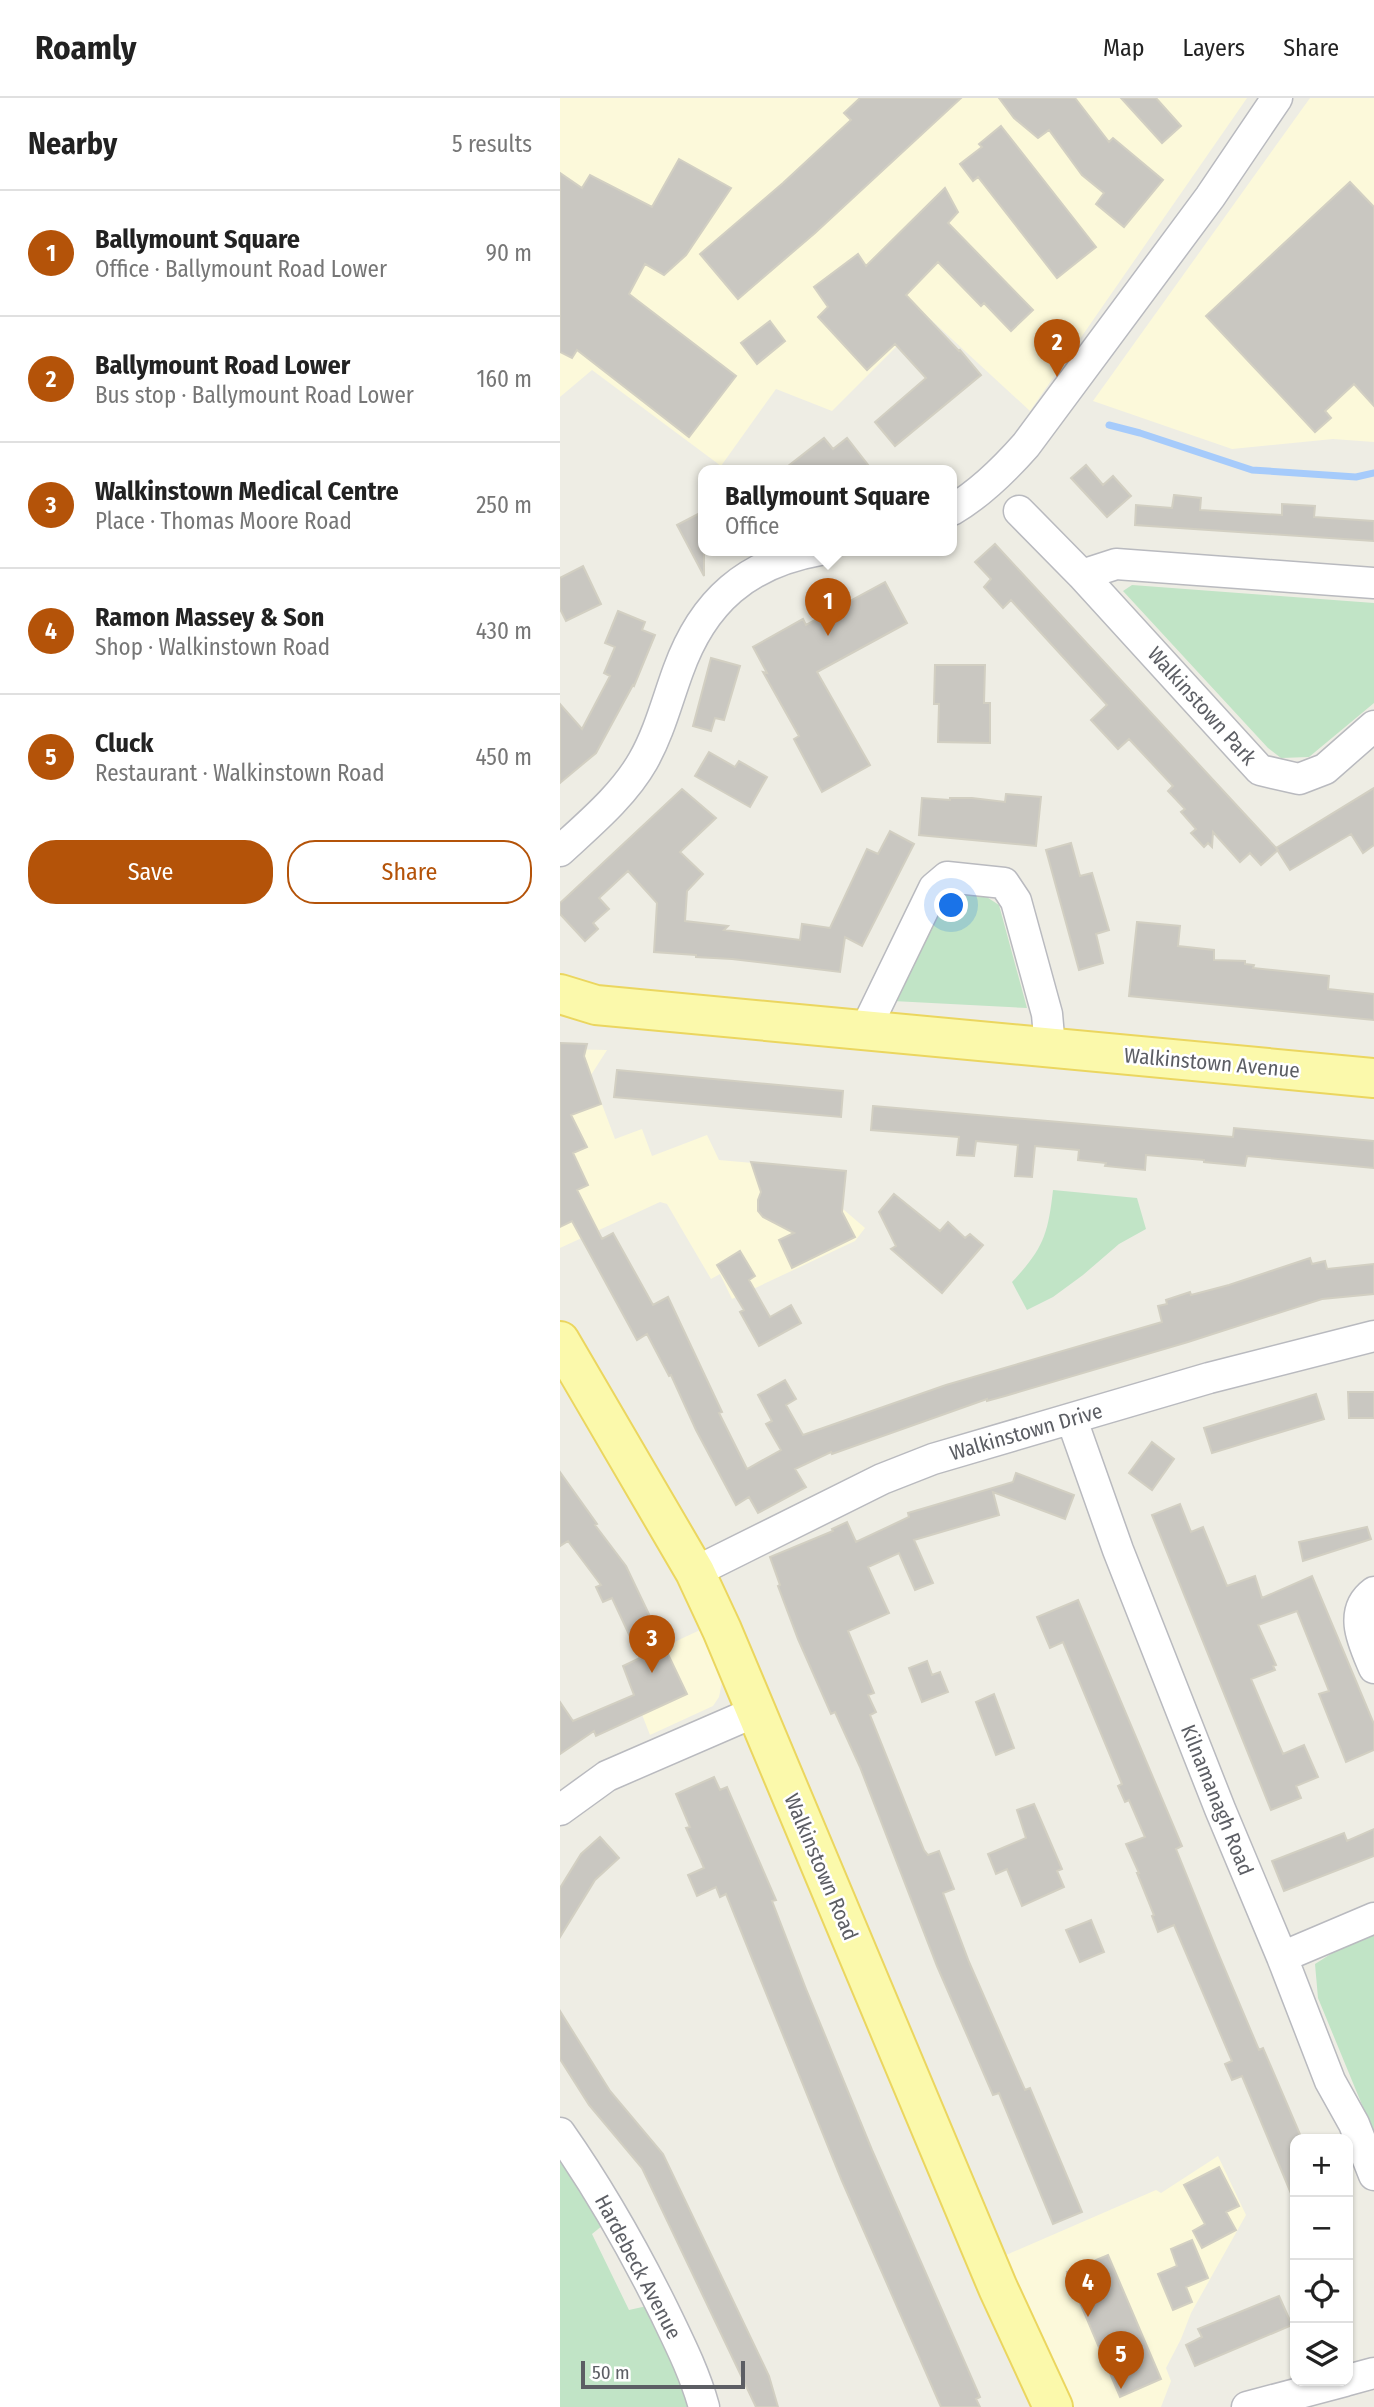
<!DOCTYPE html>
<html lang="en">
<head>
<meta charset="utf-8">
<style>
	body { margin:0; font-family:"Fira Sans Condensed",sans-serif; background:#f6f6f6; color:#222 }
	.controls { position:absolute; right:21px; bottom:21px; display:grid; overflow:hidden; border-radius:14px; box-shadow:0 2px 5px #0004 }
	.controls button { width:63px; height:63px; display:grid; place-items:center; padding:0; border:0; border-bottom:2px solid #e0e0e0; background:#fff; color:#222; font:35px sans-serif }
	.scale { position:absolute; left:21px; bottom:18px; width:164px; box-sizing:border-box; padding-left:7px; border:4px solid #5c5e64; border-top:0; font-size:19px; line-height:24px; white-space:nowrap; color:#5c5e64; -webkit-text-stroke:5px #fff; paint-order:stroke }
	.you { position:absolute; left:392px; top:808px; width:24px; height:24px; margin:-18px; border:5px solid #fff; border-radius:50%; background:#1a73e8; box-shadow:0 0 0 10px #1a73e833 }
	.badge { display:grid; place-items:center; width:46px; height:46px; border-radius:50%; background:#b45309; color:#fff; font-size:23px; font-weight:700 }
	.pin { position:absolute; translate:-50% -58px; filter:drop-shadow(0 2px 4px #0008) }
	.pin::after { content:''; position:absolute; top:37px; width:24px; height:21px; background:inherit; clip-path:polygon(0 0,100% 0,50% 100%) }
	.popup { position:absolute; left:138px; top:367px; width:259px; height:91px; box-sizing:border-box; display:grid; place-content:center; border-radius:14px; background:#fff; filter:drop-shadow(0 2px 5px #0005); font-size:23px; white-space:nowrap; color:#767676 }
	.popup b { font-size:26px; color:#222 }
	.popup::after { content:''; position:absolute; left:50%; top:100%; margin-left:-14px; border:14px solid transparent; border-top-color:#fff }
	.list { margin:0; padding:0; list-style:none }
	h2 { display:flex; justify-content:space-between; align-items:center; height:91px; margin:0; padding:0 28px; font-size:30px }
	h2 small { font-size:23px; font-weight:400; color:#767676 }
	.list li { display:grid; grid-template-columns:46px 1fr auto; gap:21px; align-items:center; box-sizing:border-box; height:126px; padding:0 28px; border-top:2px solid #e0e0e0 }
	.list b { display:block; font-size:26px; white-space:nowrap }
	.list p { margin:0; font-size:23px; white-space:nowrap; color:#767676 }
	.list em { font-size:23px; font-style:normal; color:#767676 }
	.actions { display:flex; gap:14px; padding:21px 28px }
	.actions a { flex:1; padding:16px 0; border:2px solid #b45309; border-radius:28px; text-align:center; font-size:24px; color:#b45309 }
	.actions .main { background:#b45309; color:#fff }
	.icon { flex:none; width:38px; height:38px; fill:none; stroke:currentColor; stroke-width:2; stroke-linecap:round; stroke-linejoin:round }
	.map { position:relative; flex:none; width:814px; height:2309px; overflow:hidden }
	header { display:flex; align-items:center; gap:42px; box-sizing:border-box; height:98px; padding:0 35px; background:#fff; border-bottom:2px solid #e0e0e0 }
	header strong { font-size:33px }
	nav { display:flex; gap:38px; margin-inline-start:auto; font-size:24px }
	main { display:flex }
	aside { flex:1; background:#fff }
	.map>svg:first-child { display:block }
	.commercial { fill:#fcf9da }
	.green { fill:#c1e4c6 }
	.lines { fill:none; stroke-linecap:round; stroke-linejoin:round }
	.stream { stroke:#a6cbfb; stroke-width:7 }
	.building { fill:#c9c7c1; stroke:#d2cfc2; stroke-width:2 }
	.minor-casing { stroke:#b9babf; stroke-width:33 }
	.major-casing { stroke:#ebd65f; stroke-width:42 }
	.minor { stroke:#fff; stroke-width:30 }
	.major { stroke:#fbf9ab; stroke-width:38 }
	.labels { text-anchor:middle; stroke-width:5; stroke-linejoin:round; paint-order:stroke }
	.street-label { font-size:21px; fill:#5c5e64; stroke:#fff }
</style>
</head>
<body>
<header>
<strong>Roamly</strong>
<nav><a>Map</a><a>Layers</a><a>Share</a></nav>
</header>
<main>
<aside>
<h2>Nearby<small>5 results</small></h2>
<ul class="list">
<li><span class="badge">1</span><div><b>Ballymount Square</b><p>Office · Ballymount Road Lower</p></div><em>90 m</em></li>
<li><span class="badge">2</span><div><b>Ballymount Road Lower</b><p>Bus stop · Ballymount Road Lower</p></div><em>160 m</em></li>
<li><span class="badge">3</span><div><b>Walkinstown Medical Centre</b><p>Place · Thomas Moore Road</p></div><em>250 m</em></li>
<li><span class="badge">4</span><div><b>Ramon Massey &amp; Son</b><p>Shop · Walkinstown Road</p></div><em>430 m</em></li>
<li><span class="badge">5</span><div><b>Cluck</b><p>Restaurant · Walkinstown Road</p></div><em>450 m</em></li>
</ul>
<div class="actions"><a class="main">Save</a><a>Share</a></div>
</aside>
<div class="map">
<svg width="814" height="2309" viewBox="0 0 814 2309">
	<rect width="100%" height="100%" fill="#eeede4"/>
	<path class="commercial" d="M0,0h687l-217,313 -103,-95 -95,95 -56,-22 -55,77 -129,-96 -32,27z
		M750,0h64v344l-41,-3 -101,10 -139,-48z
		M0,951l47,1 -16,25 24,64 27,-10 10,27 55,-21 12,25 127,11 -3,38 22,19 -10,13 -123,58 -12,-25 -9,5 -44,-75 -7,-2 -100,46z
		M140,1532l22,52 -3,15 -6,9 -63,29 -27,-69z
		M658,2058l28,59 -55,98 -10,26 -15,29 5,13 -10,26h-95l-60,-152 150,-65 5,3z"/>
	<path class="green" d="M572,487l242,18v100l-65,54 -28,1 -13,-10 -145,-157z
		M415,795l7,1 17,11 28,103 -134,-7 50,-101 20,-6z
		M493,1092l84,8 9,31 -27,15 -36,31 -30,22 -26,13 -15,-28c31,-33 36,-47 41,-92z
		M814,1834v202l-56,-136 -3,-34 30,-19z
		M0,2055l48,68 -16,13 37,76 18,-4 46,101h-133z"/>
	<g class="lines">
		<path class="stream" d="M549,327l31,8 112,37 104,7 18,-4"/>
	</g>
	<path class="building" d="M300,0h101l-146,135 -77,66 -38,-45 83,-71 68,-63 -7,-7z
		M439,0h76l34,44 4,-4 50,42 -39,47 -28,-23 8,-11 -22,-18 -33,-45 -11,8 -24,-20z
		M561,0h35l25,28 -19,17z
		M441,28l95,121 -39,31 -79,-101 -5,4 -13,-17 22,-17 -3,-3z
		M119,61l52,29 -45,67 -22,20 -19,-11 -16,30 107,82 -47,61 -112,-87 -5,8 -12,-6v-179l22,15 8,-13 62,32z
		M790,84l24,25v199l-20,-22 -29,27 6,7 -16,14 -109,-116z
		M385,90l13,24 -10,11 85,87 -22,21 -27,-28 -3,3 -43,-44 -32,33 53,56 1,-1 21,25 -86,71 -20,-24 51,-44 -31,-34 -28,26 -49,-53 10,-10 -14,-20 44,-33 8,12z
		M210,223l15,20 -28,23 -16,-21z
		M264,340l9,11 14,-11 25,32h-89z
		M526,367l17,20 10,-9 18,20 -24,21 -36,-39z
		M614,397l27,3 -1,12 82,5v-11l33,2 -1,11 60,4v20l-239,-16 1,-20 36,3z
		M144,413v65l-27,-51z
		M435,446l283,306 -17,15 -11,-12 -10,9 -27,-30 -1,15 -4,-4 -4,4 -13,-14 5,-4 -15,-17 4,-3 -17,-18 5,-5 -44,-47 -11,10 -27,-29 16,-15 -86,-94 -10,-11 -8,8 -19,-21 7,-8 -16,-17z
		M23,468l18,38 -35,17 -6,-12v-31z
		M325,484l22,41 -90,49 53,93 -48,27 -28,-53 5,-3 -36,-64 4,1 -14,-26 50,-28 3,6z
		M58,513l27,11 -3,8 13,5 -21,51 -1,-1 -37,68 -36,30v-79l22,25 28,-53 -6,-3 11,-26 -10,-4z
		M151,560l29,8 -16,54 -9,-2 -4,13 -18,-5z
		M375,567h50l-1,38h6v40l-52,-1 1,-38h-5z
		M149,654l26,15 4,-6 28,16 -17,30 -55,-31z
		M814,690v57l-11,8 -12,-19 -61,36 -14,-22z
		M122,691l34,29 -36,34 23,22 -16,17 -2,30 43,5 -4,4 76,10 2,-16 28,4 37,-79 11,5 12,-23 24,13 -52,102 -17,-9 -5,35 -108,-13 -36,-2v-2l-42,-3 3,-49 -29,-32 -29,27 10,11 -16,14 5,6 -13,12 -25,-27v-11z
		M446,696l35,3 -5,49 -117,-11 3,-37 28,2v-2h22l33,4z
		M511,745l9,33 12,-3 17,57 -13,4 7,29 -24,7 -33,-120z
		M577,824l43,4 -2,20 36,4v10l31,1v3l9,1 -1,3 76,8 -1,13 46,5v26l-245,-24z
		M0,945l27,1 -3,12 17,48 -30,11 16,32 -14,6 15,32 -11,5 25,49 11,-6 40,72 15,-8 54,115 -3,1 28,56 34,-19 -15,-26 6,-3 -14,-26 27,-15 11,19 -10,6 17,30 143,-50 216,-63 -4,-16 9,-2 -1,-4 24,-8 1,3 38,-10 81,-27 2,6 13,-3 2,8 47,-5v30l-52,5 -134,43 -183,54 -18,5v-2l-155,55 -1,-2 -36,17 11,18 -48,26 -9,-16 -13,8 -40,-75 -25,-55 -2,1 -22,-42 -10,6 -65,-119 -12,6z
		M57,972l226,21 -2,26 -227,-20z
		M313,1008l360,31 1,-9 140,13v27l-127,-12 -2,10 -41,-4v-2l-58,-5 -1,15 -40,-4 1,-3 -28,-3 1,-10 -44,-4 -3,31 -17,-1 3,-31 -42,-4 -2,15 -17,-1 2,-18 -88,-7z
		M191,1064l95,9 -4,41 13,25 -63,31 -13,-28 15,-7 -31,-16 -5,-6v-11l3,-8z
		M334,1096l46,37 8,-9 17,16 5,-4 13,11 -41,48 -51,-44 5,-3 -17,-34z
		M180,1153l15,25 -6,4 21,37 21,-12 10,18 -42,23 -19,-34 4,-2 -27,-45z
		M788,1294h26v26h-25z
		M756,1296l8,25 -112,34 -8,-25z
		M592,1344l22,17 -22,31 -23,-17z
		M0,1374l37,52 -2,1 31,41 61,128 -91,42 -2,-5 -34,23v-52l13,19 61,-26 -11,-29 17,-8 -28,-60 -9,4 -7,-15 5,-2 -33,-44 -8,5z
		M456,1375l58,22 -9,24 -72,-27 6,23 -85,25 19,43 -18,7 -16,-37 -31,14 21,46 -41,18 26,62 -6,2 8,17 -6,3 54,135 4,5 11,-4 15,38 -11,4 26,69 56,128 5,-2 52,124 -29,12 -54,-131 -6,2 -56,-129 -77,-199 -25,-55 -4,2 -33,-75 -20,-53 2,-1 -10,-28 63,-26 -1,-2 15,-7 9,20 53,-25 -1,-4 105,-31z
		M620,1406l11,28 12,-5 24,59 28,-10 7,22 50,-22 62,148v26l-28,12 -27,-68 10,-3 -32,-80 -39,14 18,40 -3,1 2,4 -24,9 32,75 21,-9 14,32 -22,9 5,12 -30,12 -119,-295z
		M807,1429l4,12 -68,22 -4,-19z
		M518,1502l104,246 -6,3 40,99 43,102 4,-2 39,91h-7v64l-53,-127 -10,4 -7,-16 7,-3 -58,-136 -16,7 -6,-16 2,-1 -17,-42h2l-13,-29 19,-7 -16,-37 -4,2 -7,-16 4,-2 -59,-142 -13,6 -13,-31z
		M367,1563l5,14 8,-3 8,20 -26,10 -13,-34z
		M434,1596l20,54 -18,7 -20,-53z
		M154,1679l6,13 7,-3 49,113 -4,1 34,88 66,161 108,247 -4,2 4,8h-39l-99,-226 -116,-287 -6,3 -4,-10 -19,9 -9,-21 16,-7 -18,-40 4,-1 -14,-33z
		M474,1706l28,65 -5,2 7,16 -42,19 -15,-37 -11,5 -8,-20 38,-16 -9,-28z
		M814,1731v27l-90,35 -12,-30 72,-28 3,8z
		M40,1739l19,21 -24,22 -35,57v-49l21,-34z
		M531,1822l13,32 -24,10 -14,-32z
		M0,1913l50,80 53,63 106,222 9,31h-22l-114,-239 -53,-63 -29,-46z
		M659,2069l20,39 -13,6 10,18 -34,18 -9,-17 12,-7 -21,-39z
		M632,2142l16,38 -22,9 6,15 -19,8 -15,-36 19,-8 -6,-17z
		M548,2157l53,124 -41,18 -53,-125z
		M719,2198l13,29 -97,41 -9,-21 16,-8 -4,-8z"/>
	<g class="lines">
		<g class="minor-casing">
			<path id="minor" d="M392,412c29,-17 52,-40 74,-65l184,-248 67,-99
				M459,413l63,64 178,195 39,9 26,-10 49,-43
				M522,477l34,-11 258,19
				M0,753c29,-27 63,-55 83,-90 16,-28 24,-60 35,-90 25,-70 69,-108 142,-121
				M305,932l69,-142 13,-11 57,6 12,18 31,113 3,34
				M512,1322l46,130 102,259 62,148 48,124 24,43 20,51
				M135,1474l187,-93 51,-20 276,-81 165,-42
				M814,1494c-27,20 -10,52 0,76
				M0,1712l47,-34 150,-65
				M722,1859l92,-39
				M0,2035c40,57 74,117 105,180 15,31 30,61 39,94
				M788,2282l26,-7
				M687,2309l98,-26"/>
		</g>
		<g class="major-casing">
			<path id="major" d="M0,896l36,11 778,73
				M0,1243l135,231 27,58 276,658 55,119"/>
		</g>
		<use href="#minor" class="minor"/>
		<use href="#major" class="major"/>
	</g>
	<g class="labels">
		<g class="street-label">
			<text transform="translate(642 608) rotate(48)" y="7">Walkinstown Park</text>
			<text transform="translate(652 965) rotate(5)" y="7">Walkinstown Avenue</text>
			<text transform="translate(466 1334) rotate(-16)" y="7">Walkinstown Drive</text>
			<text transform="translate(657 1702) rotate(68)" y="7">Kilnamanagh Road</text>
			<text transform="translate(261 1769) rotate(67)" y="7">Walkinstown Road</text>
			<text transform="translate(78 2169) rotate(62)" y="7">Hardebeck Avenue</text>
		</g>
	</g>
</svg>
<div class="controls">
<button>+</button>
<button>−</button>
<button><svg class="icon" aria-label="locate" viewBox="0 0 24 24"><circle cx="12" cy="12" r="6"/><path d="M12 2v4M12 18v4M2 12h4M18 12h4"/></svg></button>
<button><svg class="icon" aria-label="layers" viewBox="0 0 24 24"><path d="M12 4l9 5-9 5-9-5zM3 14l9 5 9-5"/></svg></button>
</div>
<div class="scale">50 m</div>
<div class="you"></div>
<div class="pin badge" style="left:268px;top:538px">1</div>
<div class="popup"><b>Ballymount Square</b>Office</div>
<div class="pin badge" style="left:497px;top:279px">2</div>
<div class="pin badge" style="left:92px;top:1575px">3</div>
<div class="pin badge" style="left:528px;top:2219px">4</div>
<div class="pin badge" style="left:561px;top:2291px">5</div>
</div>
</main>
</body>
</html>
